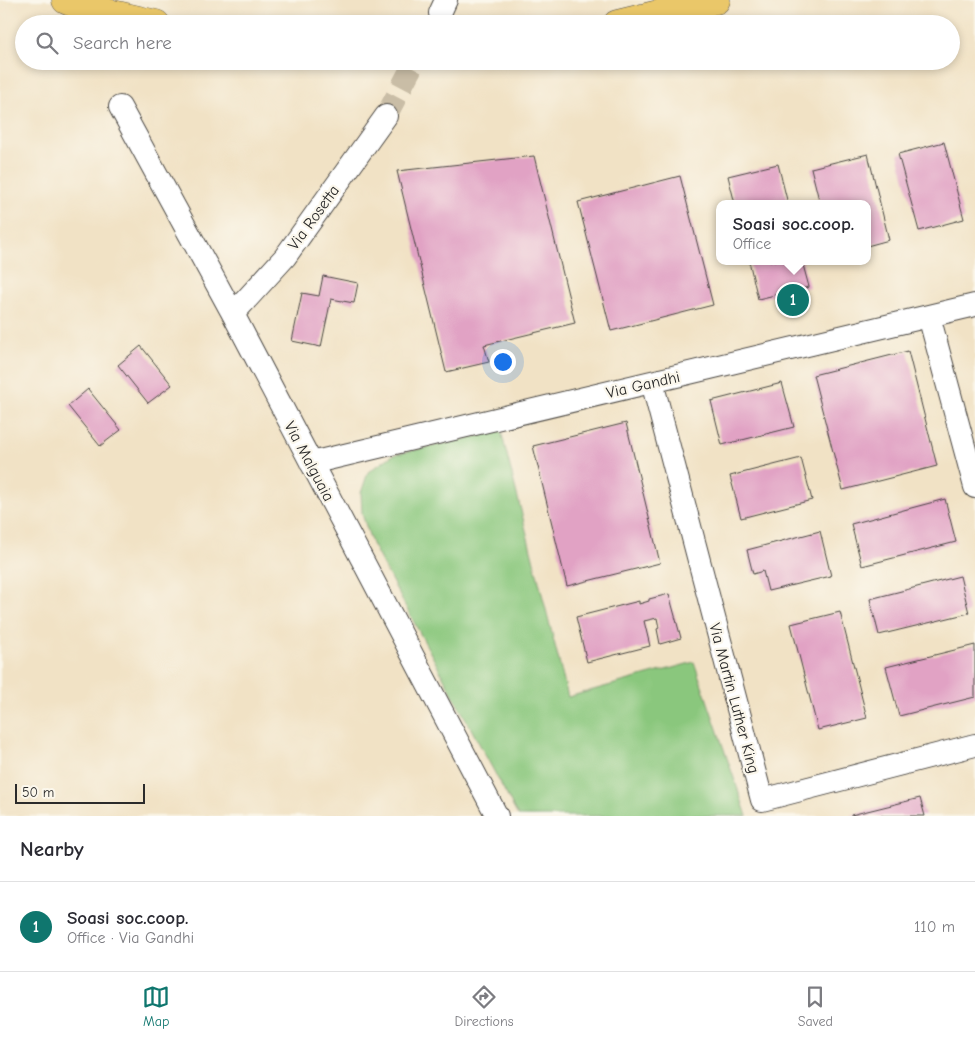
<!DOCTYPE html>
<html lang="en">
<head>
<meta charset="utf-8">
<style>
	body { margin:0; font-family:"Comic Neue",sans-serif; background:#f7f7f7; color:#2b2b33 }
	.scale { position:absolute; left:15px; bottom:12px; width:130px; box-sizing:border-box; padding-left:5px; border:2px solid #2b2b2b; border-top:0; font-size:14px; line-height:18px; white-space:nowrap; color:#2b2b2b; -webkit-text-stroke:4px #fbf7ec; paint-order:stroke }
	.you { position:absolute; left:502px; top:361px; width:18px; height:18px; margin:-12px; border:4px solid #fff; border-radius:50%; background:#1a73e8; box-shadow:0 0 0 8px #1a73e833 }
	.badge { display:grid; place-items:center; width:32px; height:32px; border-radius:50%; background:#0f766e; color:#fff; font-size:16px; font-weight:700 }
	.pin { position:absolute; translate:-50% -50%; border:2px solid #fff; box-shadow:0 1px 5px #0006 }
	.popup { position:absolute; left:716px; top:200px; width:155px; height:65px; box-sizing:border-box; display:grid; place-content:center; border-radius:10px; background:#fff; filter:drop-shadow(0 1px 4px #0005); font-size:16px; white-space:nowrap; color:#7c7c81 }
	.popup b { font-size:19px; color:#2b2b33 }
	.popup::after { content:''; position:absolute; left:50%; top:100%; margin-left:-10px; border:10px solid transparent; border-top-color:#fff }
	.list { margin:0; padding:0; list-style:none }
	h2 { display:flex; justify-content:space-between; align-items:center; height:65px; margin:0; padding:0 20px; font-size:21px }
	h2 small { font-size:16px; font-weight:400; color:#7c7c81 }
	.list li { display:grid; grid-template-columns:32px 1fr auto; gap:15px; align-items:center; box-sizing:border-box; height:90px; padding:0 20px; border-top:1px solid #e1e1e2 }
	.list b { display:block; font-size:19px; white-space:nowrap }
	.list p { margin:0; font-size:16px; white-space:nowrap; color:#7c7c81 }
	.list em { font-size:16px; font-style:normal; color:#7c7c81 }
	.icon { flex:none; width:28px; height:28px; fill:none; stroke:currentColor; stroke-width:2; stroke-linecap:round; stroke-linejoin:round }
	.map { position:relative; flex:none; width:975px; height:816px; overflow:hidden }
	.search { position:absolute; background:#fff; box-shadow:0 2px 8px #0003; left:15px; right:15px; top:15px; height:55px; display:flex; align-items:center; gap:12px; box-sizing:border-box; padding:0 18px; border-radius:28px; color:#7c7c81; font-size:19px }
	.sheet { height:155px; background:#fff }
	nav { display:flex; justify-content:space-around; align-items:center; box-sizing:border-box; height:70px; border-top:1px solid #e1e1e2; background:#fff; font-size:14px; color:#7c7c81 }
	nav a { display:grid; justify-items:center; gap:2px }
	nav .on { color:#0f766e }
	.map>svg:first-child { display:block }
	.green { fill:#8ac77d; stroke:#5a7954 }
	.building { fill:#e1a2c4 }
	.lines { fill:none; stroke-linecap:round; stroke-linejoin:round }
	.minor-tunnel { stroke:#c9bda6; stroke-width:22; stroke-dasharray:22 11; stroke-linecap:butt }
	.minor-casing { stroke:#494642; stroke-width:24 }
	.major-casing { stroke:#494642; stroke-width:29 }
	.minor { stroke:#fff; stroke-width:22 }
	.major { stroke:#eac769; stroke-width:28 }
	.labels { text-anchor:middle; stroke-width:4.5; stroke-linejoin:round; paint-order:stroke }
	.street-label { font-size:16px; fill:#2b2b2b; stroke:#fbf7ec }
</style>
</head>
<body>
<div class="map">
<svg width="975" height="816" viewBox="0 0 975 816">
	<rect width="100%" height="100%" fill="#fbf7ec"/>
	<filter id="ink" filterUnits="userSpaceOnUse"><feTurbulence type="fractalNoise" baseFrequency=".02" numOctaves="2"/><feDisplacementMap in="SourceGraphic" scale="10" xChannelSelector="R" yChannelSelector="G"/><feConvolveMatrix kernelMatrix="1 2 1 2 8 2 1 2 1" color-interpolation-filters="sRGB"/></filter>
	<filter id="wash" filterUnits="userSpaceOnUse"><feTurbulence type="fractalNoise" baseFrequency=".0096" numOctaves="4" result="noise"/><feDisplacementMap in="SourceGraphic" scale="20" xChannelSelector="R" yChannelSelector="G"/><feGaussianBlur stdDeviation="1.12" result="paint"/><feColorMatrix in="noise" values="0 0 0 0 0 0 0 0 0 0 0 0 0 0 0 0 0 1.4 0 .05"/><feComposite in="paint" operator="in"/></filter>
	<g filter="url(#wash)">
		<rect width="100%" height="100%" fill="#f1e2c5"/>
		<path class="green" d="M501,431l67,266 126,-35 53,154h-229l-146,-272 -10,-30 -1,-21 7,-21 25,-17z"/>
		<g id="blocks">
			<path class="building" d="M944,142l20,77 -45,12 -21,-77z
				M868,154l21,86 -22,6v-42h-47l-9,-36z
				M534,156l41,167 -91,22 5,17 -43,10 -49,-201z
				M778,164l10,40h-53l-7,-28z
				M680,176l33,129 -102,26 -33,-129z
				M749,261h53l7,26 -51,12z
				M323,276l35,7 -4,20 -23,-4 -10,48 -29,-6 10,-48 17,3z
				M141,346l31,39 -24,18 -30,-38z
				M908,351l29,115 -94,24 -30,-115z
				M782,383l12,44 -72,18 -11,-44z
				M88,389l33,41 -21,16 -32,-40z
				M626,423l34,140 -93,23 -34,-140z
				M801,458l11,42 -71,18 -11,-42z
				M945,499l11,43 -94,24 -11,-42z
				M820,531l11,45 -63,15 -5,-20 -10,3 -6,-24z
				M960,576l9,37 -90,22 -9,-36z
				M669,594l12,44 -21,6 -3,-15 2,-1 -2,-10 -13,3 6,25 -63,16 -11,-45 63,-16v3l10,-3v-2z
				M840,612l27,106 -49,12 -27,-106z
				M975,645v52l-76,19 -13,-49z
				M920,798l5,18h-74v-1z"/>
		</g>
	</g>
	<g filter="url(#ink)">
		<use href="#blocks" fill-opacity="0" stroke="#494642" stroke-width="1"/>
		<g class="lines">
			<path class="minor-tunnel" d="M386,116l29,-55"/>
			<g class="minor-casing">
				<path id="minor" d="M440,13l6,-13
					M120,107l113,207 264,502
					M233,314l52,-57 101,-141
					M929,316l46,171
					M652,382l110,418 213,-55
					M311,463l664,-158"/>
			</g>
			<g class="major-casing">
				<path id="major" d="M66,0l17,7 73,17
					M617,24l99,-24"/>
			</g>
			<use href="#minor" class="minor"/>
			<use href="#major" class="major"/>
		</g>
	</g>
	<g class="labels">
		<g class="street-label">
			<text transform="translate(313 217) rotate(-54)" y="6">Via Rosetta</text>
			<text transform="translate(643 384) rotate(-13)" y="6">Via Gandhi</text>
			<text transform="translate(310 461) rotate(62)" y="6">Via Malguaia</text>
			<text transform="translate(735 698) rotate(75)" y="6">Via Martin Luther King</text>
		</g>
	</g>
</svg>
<div class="scale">50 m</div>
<div class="you"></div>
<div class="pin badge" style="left:793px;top:300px">1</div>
<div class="popup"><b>Soasi soc.coop.</b>Office</div>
<div class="search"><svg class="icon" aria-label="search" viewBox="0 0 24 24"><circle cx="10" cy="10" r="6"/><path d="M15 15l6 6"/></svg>Search here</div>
</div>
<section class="sheet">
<h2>Nearby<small></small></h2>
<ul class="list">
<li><span class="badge">1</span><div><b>Soasi soc.coop.</b><p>Office · Via Gandhi</p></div><em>110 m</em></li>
</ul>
</section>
<nav>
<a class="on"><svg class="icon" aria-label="map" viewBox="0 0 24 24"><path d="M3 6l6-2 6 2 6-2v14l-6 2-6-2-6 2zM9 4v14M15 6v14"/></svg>Map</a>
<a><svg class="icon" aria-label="directions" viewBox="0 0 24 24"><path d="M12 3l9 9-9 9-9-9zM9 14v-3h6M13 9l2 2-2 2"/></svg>Directions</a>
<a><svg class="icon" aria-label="saved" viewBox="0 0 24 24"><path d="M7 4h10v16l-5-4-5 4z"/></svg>Saved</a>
</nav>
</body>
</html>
